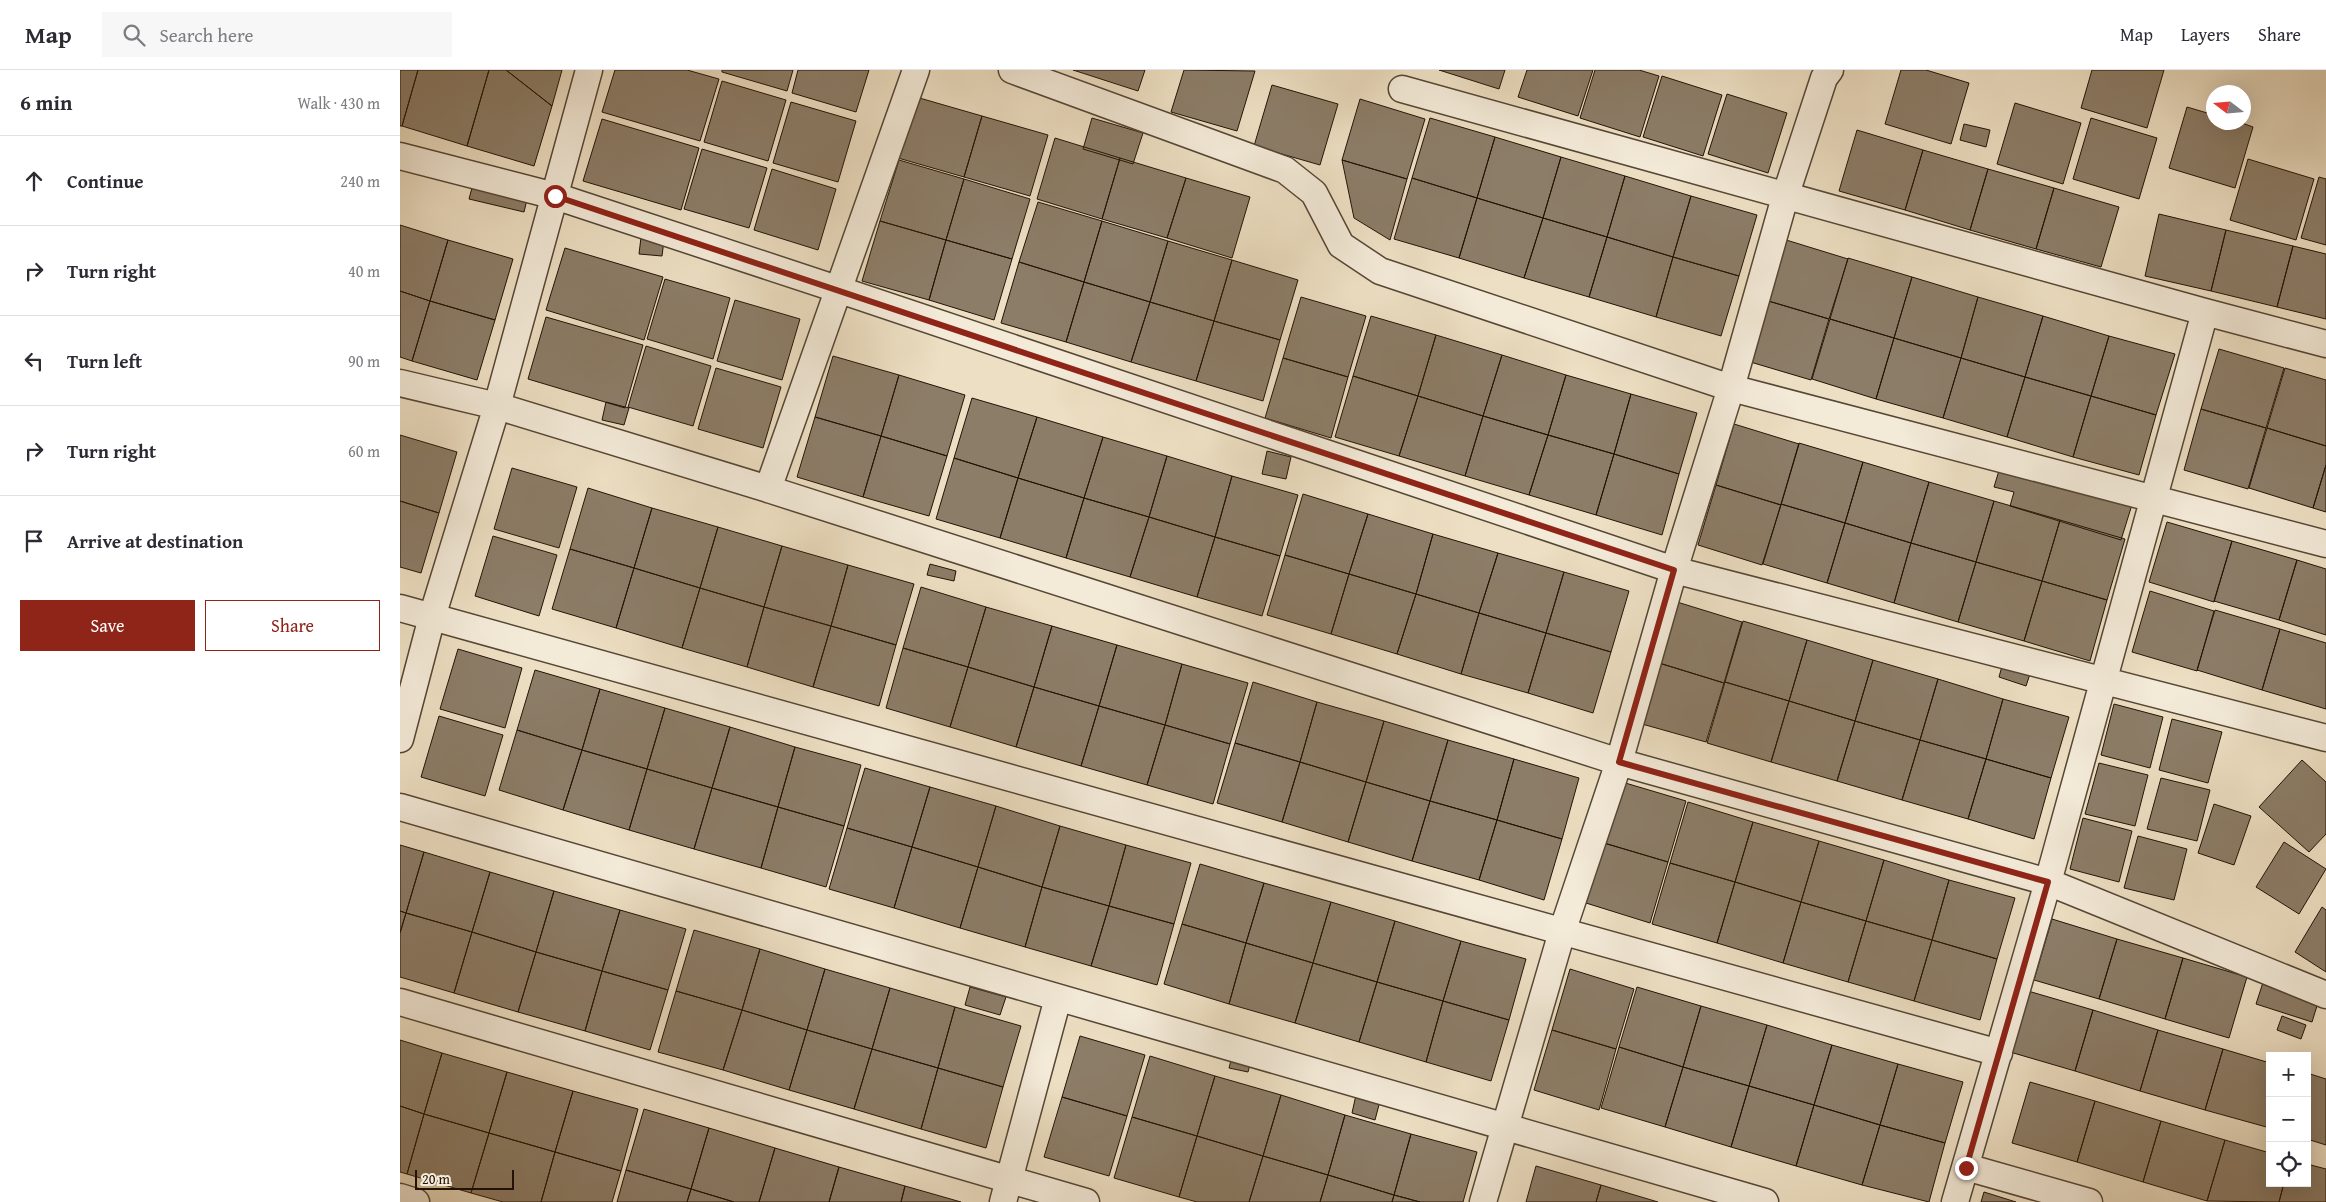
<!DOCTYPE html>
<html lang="en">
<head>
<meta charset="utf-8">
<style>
	body { margin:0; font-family:"Gentium Book Plus",serif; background:#f7f7f7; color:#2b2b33 }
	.controls { position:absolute; right:15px; bottom:15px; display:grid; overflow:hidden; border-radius:0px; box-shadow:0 5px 20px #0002 }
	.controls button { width:45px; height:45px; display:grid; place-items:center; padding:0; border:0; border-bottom:1px solid #e1e1e2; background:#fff; color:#2b2b33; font:25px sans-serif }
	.compass { position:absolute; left:1806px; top:15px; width:45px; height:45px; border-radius:50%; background:#fff; box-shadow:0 5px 20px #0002; rotate:286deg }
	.scale { position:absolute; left:15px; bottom:12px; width:99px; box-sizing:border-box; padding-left:5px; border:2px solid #221306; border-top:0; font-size:14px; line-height:18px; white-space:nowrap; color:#221306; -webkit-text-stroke:4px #f3ead8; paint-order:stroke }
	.stop { position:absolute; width:15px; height:15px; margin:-11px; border:4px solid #8f2418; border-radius:50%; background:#fff }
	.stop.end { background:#8f2418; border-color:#fff; box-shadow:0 1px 5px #0008 }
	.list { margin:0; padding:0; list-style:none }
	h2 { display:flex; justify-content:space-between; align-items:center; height:65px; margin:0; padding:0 20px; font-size:21px }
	h2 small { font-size:16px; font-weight:400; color:#7c7c81 }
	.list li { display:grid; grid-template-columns:32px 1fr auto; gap:15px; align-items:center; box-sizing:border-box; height:90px; padding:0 20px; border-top:1px solid #e1e1e2 }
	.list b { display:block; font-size:19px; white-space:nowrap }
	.list em { font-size:16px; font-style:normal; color:#7c7c81 }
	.actions { display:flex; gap:10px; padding:15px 20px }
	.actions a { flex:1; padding:11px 0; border:1px solid #8f2418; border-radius:0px; text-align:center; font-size:18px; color:#8f2418 }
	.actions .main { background:#8f2418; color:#fff }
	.icon { flex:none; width:28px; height:28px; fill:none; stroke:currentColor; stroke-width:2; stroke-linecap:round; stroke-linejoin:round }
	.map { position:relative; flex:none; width:1926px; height:1132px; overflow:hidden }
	header { display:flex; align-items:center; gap:30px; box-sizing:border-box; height:70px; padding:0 25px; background:#fff; border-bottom:1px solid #e1e1e2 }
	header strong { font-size:24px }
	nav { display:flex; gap:28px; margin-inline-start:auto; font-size:18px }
	.search { width:350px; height:45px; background:#f7f7f7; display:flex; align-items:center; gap:12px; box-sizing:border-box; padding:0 18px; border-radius:0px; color:#7c7c81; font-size:19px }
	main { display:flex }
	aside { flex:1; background:#fff }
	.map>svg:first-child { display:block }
	.building { fill:#8c7d68; stroke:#221306 }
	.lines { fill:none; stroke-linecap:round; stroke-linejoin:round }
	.minor-casing { stroke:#554635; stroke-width:29 }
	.minor { stroke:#f3ead8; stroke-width:26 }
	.route { stroke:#8f2418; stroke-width:6 }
</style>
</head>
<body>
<header>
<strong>Map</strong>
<div class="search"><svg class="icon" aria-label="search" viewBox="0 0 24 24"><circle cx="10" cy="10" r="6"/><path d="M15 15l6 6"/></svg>Search here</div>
<nav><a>Map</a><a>Layers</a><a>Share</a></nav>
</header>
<main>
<aside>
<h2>6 min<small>Walk · 430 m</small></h2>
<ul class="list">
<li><svg class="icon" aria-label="ahead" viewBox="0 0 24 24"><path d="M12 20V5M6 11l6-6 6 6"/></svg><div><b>Continue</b></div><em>240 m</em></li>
<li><svg class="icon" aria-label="right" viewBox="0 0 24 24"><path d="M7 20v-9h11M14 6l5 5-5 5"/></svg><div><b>Turn right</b></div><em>40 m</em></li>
<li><svg class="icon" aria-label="left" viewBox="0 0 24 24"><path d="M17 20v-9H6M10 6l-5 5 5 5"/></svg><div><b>Turn left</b></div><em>90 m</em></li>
<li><svg class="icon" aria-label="right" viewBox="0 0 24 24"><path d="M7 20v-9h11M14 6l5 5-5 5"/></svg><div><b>Turn right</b></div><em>60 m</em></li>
<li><svg class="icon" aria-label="arrive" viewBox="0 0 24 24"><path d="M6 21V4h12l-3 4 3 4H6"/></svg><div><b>Arrive at destination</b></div></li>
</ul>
<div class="actions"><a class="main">Save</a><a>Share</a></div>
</aside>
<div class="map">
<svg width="1926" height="1132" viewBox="0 0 1926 1132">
	<rect width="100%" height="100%" fill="#eddfc3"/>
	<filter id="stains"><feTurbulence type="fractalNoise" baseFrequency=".004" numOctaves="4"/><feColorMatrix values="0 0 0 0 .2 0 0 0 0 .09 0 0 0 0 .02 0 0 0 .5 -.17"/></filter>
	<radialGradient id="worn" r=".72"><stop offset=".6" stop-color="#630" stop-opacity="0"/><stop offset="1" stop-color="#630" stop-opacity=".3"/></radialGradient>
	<path class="building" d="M0,0h18l-16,56h-2z
		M18,0h71l-22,76 -65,-20z
		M89,0h17l46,36 -18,60 -67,-20z
		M106,0h56l-10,36z
		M215,0h72l32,9 -19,62 -98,-29z
		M322,0h71l-6,21 -65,-19z
		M398,0h71l-13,42 -64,-19z
		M673,0h72l-7,21z
		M784,0l71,1 -18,60 -66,-19z
		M1039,0h66l-6,19z
		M1127,0h66l-15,46 -60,-19z
		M1195,0h44l20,6 -19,61 -60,-19z
		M1501,0h25l43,13 -18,61 -66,-20z
		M1692,0h72l-17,58 -66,-20z
		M1262,6l60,19 -19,61 -60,-19z
		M322,11l64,19 -18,61 -64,-19z
		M872,15l66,19 -18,61 -66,-19z
		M1327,24l60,19 -19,60 -60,-19z
		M516,27l66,19 -18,61 -66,-19z
		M960,29l65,20 -18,60 -65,-19z
		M391,32l65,19 -18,61 -65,-19z
		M1615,33l66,20 -18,61 -66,-20z
		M1787,37l27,8v7h25l14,5 -18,61 -66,-20z
		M582,46l66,19 -18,61 -66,-19z
		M692,48l51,15 -10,31 -50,-15z
		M1030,48l65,19 -18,61 -65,-20z
		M1691,48l66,20 -18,61 -66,-20z
		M202,49l97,29 -18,62 -98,-29z
		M1564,54l26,6 -4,17 -26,-7z
		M1457,60l66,20 -18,60 -66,-19z
		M1095,67l66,20 -18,61 -66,-20z
		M655,68l65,20 -18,61 -65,-20z
		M302,79l65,19 -18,60 -65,-19z
		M1523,80l65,19 -18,61 -65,-20z
		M1161,87l64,19 -18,61 -64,-19z
		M720,88l66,20 -19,60 -65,-19z
		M1848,89l66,20 -18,61 -66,-20z
		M499,90l65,19 -18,61 -66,-19z
		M942,90l65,19 -17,61 -36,-22z
		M78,95l54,14 -8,33 -55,-13z
		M372,99l64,20 -18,61 -64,-20z
		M1588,99l66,19 -18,61 -66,-19z
		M1225,106l66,20 -18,61 -66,-20z
		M1919,107l7,2v66l-25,-7z
		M786,108l64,19 -18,61 -65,-20z
		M1012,108l65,20 -18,60 -65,-19z
		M564,109l66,20 -18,60 -66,-19z
		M1654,118l65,19 -18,60 -65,-18z
		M1291,126l66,19 -18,61 -66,-19z
		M1077,128l66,20 -19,60 -65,-20z
		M638,132l64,19 -18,61 -65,-20z
		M1759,144l67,16 -15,61 -66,-15z
		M1143,148l64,19 -18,60 -65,-19z
		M480,151l66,19 -17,60 -67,-19z
		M702,151l66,20 -18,61 -66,-20z
		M0,155l48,15 -18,61 -30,-10z
		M242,159l23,3 -3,24 -23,-2z
		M1826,160l67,16 -16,61 -66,-16z
		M1207,167l66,20 -17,60 -67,-20z
		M1383,169l65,20 -19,60 -64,-19z
		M48,170l65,19 -18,61 -65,-19z
		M546,170l66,19 -18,61 -65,-20z
		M768,171l64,19 -18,61 -64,-19z
		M1893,176l33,8v65l-49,-12z
		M165,178l98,29 -19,63 -98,-30z
		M1273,187l66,19 -18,60 -65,-19z
		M1448,188l64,19 -18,61 -64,-19z
		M832,190l66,20 -18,60 -66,-19z
		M619,192l65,20 -18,60 -65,-19z
		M1512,207l66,20 -17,61 -67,-20z
		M265,209l65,19 -17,61 -66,-20z
		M684,212l66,20 -19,60 -65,-20z
		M0,221l30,10 -18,60 -12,-4z
		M901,227l65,19 -18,61 -65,-19z
		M1578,227l65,19 -18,61 -64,-19z
		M335,230l65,19 -18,61 -65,-19z
		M1365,230l64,19 -18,61 -64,-19z
		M30,231l65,19 -18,60 -65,-19z
		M750,232l64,19 -18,60 -65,-19z
		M971,246l65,19 -18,61 -65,-20z
		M1643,246l66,20 -18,60 -66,-19z
		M146,247l97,28 -18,63 -97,-29z
		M1430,249l64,19 -18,61 -64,-20z
		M814,251l66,19 -17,61 -67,-20z
		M1036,265l66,20 -19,61 -65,-20z
		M1709,266l66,18 -19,61 -65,-19z
		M1494,268l67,20 -18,60 -67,-19z
		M246,276l65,20 -18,60 -65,-19z
		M1819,279l65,19 -18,60 -65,-19z
		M1102,285l64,20 -18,60 -65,-19z
		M433,286l66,19 -18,61 -66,-19z
		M883,288l65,19 -17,61 -66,-20z
		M1561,288l64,19 -18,60 -64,-19z
		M316,298l65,19 -18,61 -65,-19z
		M1885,298l41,12v66l-59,-18z
		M499,305l66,20 -18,61 -66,-20z
		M1166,305l65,19 -17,60 -66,-19z
		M953,306l65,20 -19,60 -64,-19z
		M1625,307l66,19 -18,61 -66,-20z
		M1231,324l66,19 -18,61 -65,-20z
		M1018,326l65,20 -18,60 -66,-20z
		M1691,326l65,19 -17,60 -66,-18z
		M572,328l65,19 -19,61 -64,-20z
		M206,332l23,6 -5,17 -22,-5z
		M1801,339l65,19 -18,61 -64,-19z
		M1083,346l65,19 -19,60 -64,-19z
		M415,347l66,19 -18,61 -66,-20z
		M637,347l66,20 -19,61 -66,-20z
		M1334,354l65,20 -18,61 -65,-20z
		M1867,358l59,18v19l-13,43 -64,-20z
		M0,365l57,17 -18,61 -39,-12z
		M1148,365l66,19 -18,61 -67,-20z
		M481,366l66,20 -18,60 -66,-19z
		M703,367l64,19 -18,61 -65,-19z
		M1399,373l64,19 -18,61 -64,-19z
		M867,381l24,6 -5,22 -24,-5z
		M1214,384l65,20 -17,61 -66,-20z
		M1604,384l131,41 -14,45 -111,-34 4,-14 -20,-5z
		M767,386l65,20 -17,61 -66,-20z
		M554,388l64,20 -18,60 -64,-19z
		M1463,392l66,20 -18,61 -66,-20z
		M1926,395v47l-13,-4z
		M112,398l65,19 -18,61 -65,-19z
		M832,406l66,19 -18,61 -65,-19z
		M618,408l66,20 -18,60 -66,-20z
		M1529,412l65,19 -18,61 -65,-19z
		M1316,415l65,20 -19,60 -64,-20z
		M188,418l64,20 -18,60 -64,-19z
		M903,424l65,20 -19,60 -64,-19z
		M684,428l65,19 -19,60 -64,-19z
		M0,431l39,12 -18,60 -21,-6z
		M1594,431l66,19 -18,61 -66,-19z
		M1381,434l64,19 -18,60 -64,-19z
		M252,438l66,19 -18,61 -66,-20z
		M968,444l65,20 -17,60 -67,-20z
		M749,447l66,20 -18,60 -67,-20z
		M1660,450l65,19 -18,61 -65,-19z
		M1767,452l65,19 -18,61 -65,-20z
		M1445,453l66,20 -17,60 -67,-20z
		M318,457l64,19 -18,61 -64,-19z
		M1033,464l65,19 -19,60 -63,-19z
		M93,466l64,19 -18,61 -64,-20z
		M815,467l65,19 -18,60 -65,-19z
		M1832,471l65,19 -18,60 -65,-19z
		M1511,473l65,19 -18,60 -64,-19z
		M382,476l66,19 -17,61 -67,-19z
		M170,479l64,19 -18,60 -64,-19z
		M1098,483l66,19 -18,61 -67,-20z
		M885,485l64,19 -18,60 -64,-19z
		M1897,490l29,9v66l-47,-15z
		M1576,492l66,19 -18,60 -66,-19z
		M530,494l26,7 -2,10 -27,-6z
		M448,495l66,19 -18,61 -65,-19z
		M234,498l66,20 -18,60 -66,-20z
		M1164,502l65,19 -18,61 -65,-19z
		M949,504l67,20 -19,60 -66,-20z
		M1642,511l65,19 -17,61 -66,-20z
		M521,517l65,20 -18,60 -65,-19z
		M300,518l64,19 -17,60 -65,-19z
		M1750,521l64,20 -17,60 -65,-19z
		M1016,524l63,19 -18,61 -64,-20z
		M1277,532l65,20 -18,61 -65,-20z
		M364,537l67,19 -18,61 -66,-20z
		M586,537l66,19 -18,61 -66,-20z
		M1815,540l65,19 -18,61 -65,-20z
		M1079,543l67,20 -18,60 -67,-19z
		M1343,551l64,19 -18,61 -64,-19z
		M431,556l65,19 -17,61 -66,-19z
		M652,556l65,19 -18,61 -65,-19z
		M1880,559l46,14v66l-64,-19z
		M1146,563l65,19 -18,61 -65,-20z
		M1407,570l66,20 -18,61 -66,-20z
		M717,575l65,19 -17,61 -66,-19z
		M503,578l65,19 -18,60 -64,-19z
		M58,579l64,19 -17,60 -65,-19z
		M1604,589l28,9 -6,18 -27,-9z
		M1473,590l65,19 -18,61 -65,-19z
		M1259,593l65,20 -18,59 -64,-18z
		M782,594l66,19 -18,61 -65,-19z
		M568,597l66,20 -18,60 -66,-20z
		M135,600l65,19 -18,61 -65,-20z
		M1538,609l65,20 -17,60 -66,-19z
		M853,612l64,20 -17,60 -65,-19z
		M1325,612l64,19 -18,61 -64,-19z
		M634,617l65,19 -18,60 -65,-19z
		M200,619l65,19 -18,61 -65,-19z
		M1603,629l66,18 -18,61 -65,-19z
		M1389,631l66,20 -18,60 -66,-19z
		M917,632l67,19 -18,61 -66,-20z
		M1714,634l49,13 -13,51 -49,-13z
		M699,636l66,19 -18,60 -66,-19z
		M265,638l65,19 -18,61 -65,-19z
		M39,646l64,19 -18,61 -64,-19z
		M1772,649l50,13 -14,51 -49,-13z
		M984,651l64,19 -18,61 -64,-19z
		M1455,651l65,19 -18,60 -65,-19z
		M765,655l65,19 -17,60 -66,-19z
		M330,657l65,20 -17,60 -66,-19z
		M117,660l65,20 -19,60 -64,-20z
		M1048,670l66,19 -17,61 -67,-19z
		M1520,670l66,19 -18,60 -66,-19z
		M835,673l65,19 -18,60 -65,-19z
		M395,677l66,18 -17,61 -66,-19z
		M182,680l65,19 -18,61 -66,-20z
		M1114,689l65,19 -17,61 -65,-19z
		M1586,689l65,19 -17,61 -66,-20z
		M1902,690l24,22v52l-17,18 -50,-45z
		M900,692l66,20 -18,60 -66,-20z
		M1699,693l49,12 -13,51 -50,-12z
		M465,698l65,19 -18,60 -65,-19z
		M247,699l65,19 -18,61 -65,-19z
		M1761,708l49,12 -13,51 -50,-12z
		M966,712l64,19 -18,60 -64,-19z
		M1222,712l64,19 -18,61 -64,-19z
		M530,717l66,19 -18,61 -66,-20z
		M312,718l66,19 -17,61 -67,-19z
		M1030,731l67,19 -18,60 -67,-19z
		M1288,732l65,20 -18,60 -65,-19z
		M1814,734l37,12 -17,49 -36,-12z
		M596,736l64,20 -18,61 -64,-20z
		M378,737l66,19 -18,61 -65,-19z
		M1683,748l49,13 -13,51 -49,-13z
		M1097,750l65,19 -18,61 -65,-20z
		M1353,752l66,19 -18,61 -66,-20z
		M660,756l66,19 -17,61 -67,-19z
		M447,758l65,19 -18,61 -65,-19z
		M1738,766l49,13 -13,51 -50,-12z
		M1419,771l65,19 -18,61 -65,-19z
		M1884,772l42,27 -27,45 -43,-27z
		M1204,773l64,19 -18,61 -64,-20z
		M0,775l24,7 -18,61 -6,-2z
		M726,775l65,18 -17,61 -65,-18z
		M512,777l66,20 -18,61 -66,-20z
		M24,782l66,20 -18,60 -66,-19z
		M1484,790l65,20 -17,60 -66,-19z
		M1270,793l65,19 -18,61 -65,-19z
		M800,794l64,19 -18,60 -64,-19z
		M578,797l64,20 -17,60 -65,-19z
		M90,802l64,19 -18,61 -64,-20z
		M1549,810l66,18 -18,61 -65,-19z
		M1335,812l66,20 -18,61 -66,-20z
		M864,813l67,19 -18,61 -67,-20z
		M642,817l67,19 -18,60 -66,-19z
		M154,821l66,19 -18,61 -66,-19z
		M931,832l64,19 -18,61 -64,-19z
		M1401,832l65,19 -18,61 -65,-19z
		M709,836l65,18 -17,61 -66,-19z
		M1922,837l4,3v62l-31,-20z
		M220,840l66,19 -18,61 -66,-19z
		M0,841l6,2 -6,20z
		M6,843l66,19 -18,61 -54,-16v-44z
		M1652,849l65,20 -18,60 -65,-19z
		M995,851l66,20 -18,60 -66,-19z
		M1466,851l66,19 -18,61 -66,-19z
		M782,854l64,19 -17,61 -65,-20z
		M294,860l66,19 -18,61 -66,-19z
		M72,862l64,20 -18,60 -64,-19z
		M1717,869l66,19 -18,61 -66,-20z
		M1532,870l65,19 -17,61 -66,-19z
		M1061,871l65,18 -17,61 -66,-19z
		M846,873l67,20 -18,60 -66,-19z
		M360,879l65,20 -18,61 -65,-20z
		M136,882l66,19 -17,60 -67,-19z
		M1783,888l64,19 -18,61 -64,-19z
		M1870,891l55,19 -13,42 -56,-18z
		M913,893l64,19 -18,60 -64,-19z
		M425,899l65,19 -18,61 -65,-19z
		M1170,899l64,20 -18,60 -64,-19z
		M202,901l66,19 -18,60 -65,-19z
		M977,912l66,19 -17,61 -67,-20z
		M570,917l36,10 -6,18 -35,-10z
		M1237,917l64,19 -18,61 -64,-20z
		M490,918l65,19 -17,61 -66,-19z
		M276,921l66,19 -19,60 -65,-18z
		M1628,921l65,19 -18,61 -65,-19z
		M1043,931l66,19 -18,61 -65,-19z
		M1301,936l66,19 -18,61 -66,-19z
		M555,937l66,19 -18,61 -65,-19z
		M342,940l65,20 -18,60 -66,-20z
		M1693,940l65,20 -18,61 -65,-20z
		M1882,946l24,9 -5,14 -24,-9z
		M1367,955l65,20 -18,60 -65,-19z
		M407,960l65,19 -18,60 -65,-19z
		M1152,960l64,19 -17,61 -65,-20z
		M1758,960l65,19 -18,61 -65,-19z
		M680,966l65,19 -18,61 -65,-19z
		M0,970l42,13 -18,61 -24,-8z
		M1432,975l66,19 -18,61 -66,-20z
		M1219,977l64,20 -18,60 -64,-19z
		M834,978l19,5 -5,19 -19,-4z
		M472,979l66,19 -17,61 -67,-20z
		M1823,979l47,14v65l-65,-18z
		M42,983l65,19 -18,61 -65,-19z
		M750,986l65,20 -18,60 -65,-19z
		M1498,994l65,18 -18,61 -65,-18z
		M1283,997l66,19 -18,61 -66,-20z
		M538,998l65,19 -17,61 -65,-19z
		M107,1002l66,19 -18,61 -66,-19z
		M1907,1003l19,6v66l-19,-6z
		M815,1006l66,19 -18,61 -66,-20z
		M1630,1012l65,19 -18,61 -65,-19z
		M1349,1016l65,19 -18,61 -65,-19z
		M173,1021l65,18 -17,62 -66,-19z
		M881,1025l64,20 -17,60 -65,-19z
		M956,1025l24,6 -5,19 -23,-7z
		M662,1027l65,19 -18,60 -65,-19z
		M1695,1031l66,20 -18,61 -66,-20z
		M1414,1035l66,20 -18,60 -66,-19z
		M0,1036l24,8 -17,60 -7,-2z
		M244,1039l65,19 -18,61 -65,-19z
		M24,1044l65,19 -18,60 -64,-19z
		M945,1045l66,19 -17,61 -66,-20z
		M732,1047l65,19 -18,61 -65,-19z
		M1761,1051l64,19 -18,61 -64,-19z
		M1480,1055l65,18 -16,59 -67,-17z
		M309,1058l66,20 -16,54h-25l-43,-13z
		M89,1063l66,19 -14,50h-38l-32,-9z
		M1011,1064l66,18 -14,50h-43l-26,-7z
		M797,1066l66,20 -14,46h-52l-18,-5z
		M1825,1070l45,13v30h14l-5,19 -72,-1z
		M375,1078l64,19 -10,35h-70z
		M155,1082l66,19 -9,31h-71z
		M863,1086l65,19 -8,27h-71z
		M1907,1094l19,5v33h-47l5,-19h23z
		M1136,1096l65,19 -5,17h-70z
		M439,1097l66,19 -4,16h-72z
		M226,1100l65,19 -4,13h-70z
		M928,1105l66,20 -2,7h-72z
		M1201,1115l57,17h-62z
		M505,1116l56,16h-60z
		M291,1119l43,13h-47z
		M1584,1122l32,10h-35z
		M994,1125l26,7h-28z"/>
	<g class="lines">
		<g class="minor-casing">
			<path id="minor" d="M612,0l273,100 29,23 27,52 39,26 351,117 595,156
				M1002,19l803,223 121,32
				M0,86l155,40 282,93 837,281 652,168
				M0,313l97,23 271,83 851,273 429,120 278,113
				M368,419l148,-419
				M0,538l1599,445
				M0,669l32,-122 65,-211 92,-336
				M0,737l1365,395
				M0,932l686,200
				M1566,1097l123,35
				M0,1127l16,5
				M603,1132l55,-204
				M1083,1132l79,-270 57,-170 55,-192 57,-182 54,-191 39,-119 6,-8
				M1555,1132l93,-320 157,-570"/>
		</g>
		<use href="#minor" class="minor"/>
	</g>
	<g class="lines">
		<path class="route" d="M155,126l1119,374 -55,192 429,120 -82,286"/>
	</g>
	<rect width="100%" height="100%" filter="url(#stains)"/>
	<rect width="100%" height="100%" fill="url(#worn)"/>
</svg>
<div class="controls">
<button>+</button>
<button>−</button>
<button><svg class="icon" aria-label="locate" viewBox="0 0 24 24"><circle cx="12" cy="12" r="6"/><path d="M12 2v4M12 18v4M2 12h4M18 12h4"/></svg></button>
</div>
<svg class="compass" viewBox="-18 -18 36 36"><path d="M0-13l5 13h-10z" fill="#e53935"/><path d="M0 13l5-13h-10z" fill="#7c7c81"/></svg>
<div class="scale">20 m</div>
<div class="stop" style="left:155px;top:126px"></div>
<div class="stop end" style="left:1566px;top:1098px"></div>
</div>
</main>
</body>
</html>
